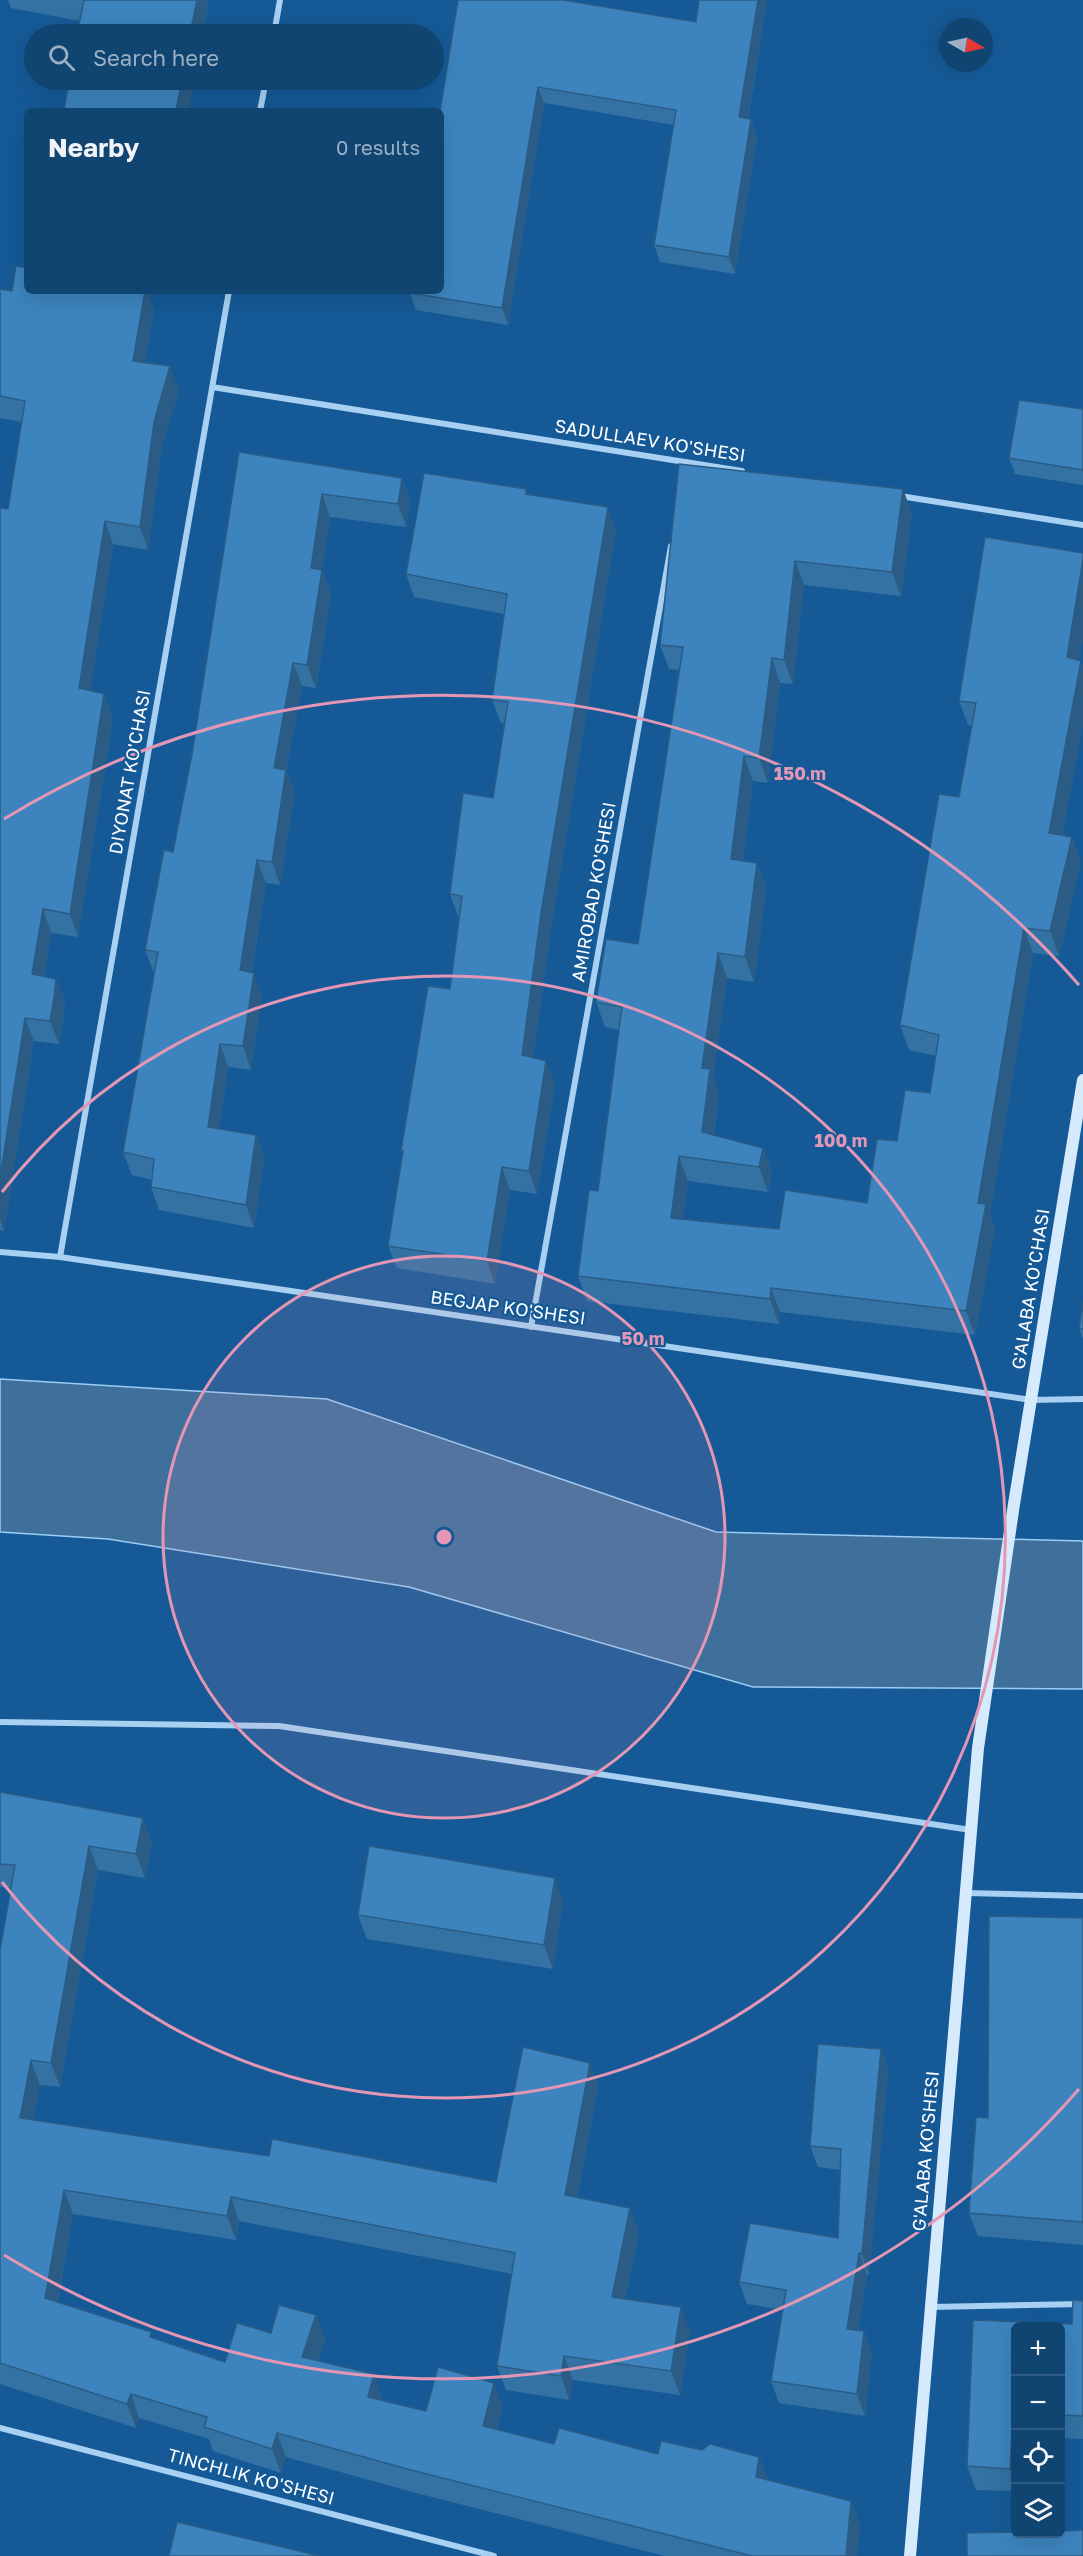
<!DOCTYPE html>
<html lang="en">
<head>
<meta charset="utf-8">
<style>
	body { margin:0; font-family:"Golos Text",sans-serif; background:#194b76; color:#f1f3f6 }
	.controls { position:absolute; right:18px; bottom:18px; display:grid; overflow:hidden; border-radius:9px; box-shadow:0 6px 24px #0002 }
	.controls button { width:54px; height:54px; display:grid; place-items:center; padding:0; border:0; border-bottom:2px solid #305c84; background:#104471; color:#f1f3f6; font:30px sans-serif }
	.compass { position:absolute; left:939px; top:18px; width:54px; height:54px; border-radius:50%; background:#104471; box-shadow:0 6px 24px #0002; rotate:99deg }
	.list { margin:0; padding:0; list-style:none }
	h2 { display:flex; justify-content:space-between; align-items:center; height:78px; margin:0; padding:0 24px; font-size:26px }
	h2 small { font-size:20px; font-weight:400; color:#9cb0c3 }
	.icon { flex:none; width:33px; height:33px; fill:none; stroke:currentColor; stroke-width:2; stroke-linecap:round; stroke-linejoin:round }
	.map { position:relative; flex:none; width:1083px; height:2556px; overflow:hidden }
	.search { position:absolute; background:#104471; box-shadow:0 6px 24px #0002; left:24px; top:24px; width:420px; height:66px; display:flex; align-items:center; gap:15px; box-sizing:border-box; padding:0 21px; border-radius:33px; color:#9cb0c3; font-size:22px }
	.panel { position:absolute; background:#104471; box-shadow:0 6px 24px #0002; left:24px; top:108px; width:420px; height:186px; border-radius:9px }
	.map>svg:first-child { display:block }
	.water { fill:#3f709b; stroke:#99cdf5; stroke-width:1.5 }
	.lines { fill:none; stroke-linecap:round; stroke-linejoin:round }
	.street { stroke:#a7d0f2; stroke-width:6 }
	.secondary { stroke:#d5eafc; stroke-width:12 }
	.wall { fill:#3472a3 }
	.shaded-wall { fill:#2b5c85 }
	.building { fill:#3d84be; stroke:#2b5c85; stroke-width:1.5 }
	.ring { fill:none; stroke:#e497b5; stroke-width:3 }
	.labels { text-anchor:middle; stroke-width:4.5; stroke-linejoin:round; paint-order:stroke }
	.street-label { font-size:18px; fill:#fff; stroke:#155a97 }
	.centre { fill:#e497b5; stroke:#155a97; stroke-width:3 }
	.ring-label { font-size:18px; text-anchor:middle; font-weight:bold; fill:#e497b5; stroke:#155a97; stroke-width:4.5; stroke-linejoin:round; paint-order:stroke }
</style>
</head>
<body>
<div class="map">
<svg width="1083" height="2556" viewBox="0 0 1083 2556">
	<rect width="100%" height="100%" fill="#155a97"/>
	<path class="water" d="M0,1379l327,20 389,133 367,9v148l-330,-2 -344,-100 -301,-48 -108,-7z"/>
	<g class="lines">
		<path class="street" d="M274,34l6,-34
			M260,111l6,-31
			M212,387l530,84
			M900,496l183,29
			M0,1252l60,5 971,143 52,-1
			M60,1257l169,-966
			M531,1327l140,-781
			M0,1722l279,4 692,104
			M966,1893l117,3
			M931,2307l152,-3
			M0,2428l494,128"/>
		<path class="secondary" d="M910,2556l68,-808 36,-244 69,-424"/>
	</g>
	<path class="wall" d="M8,0h201l-6,34h-126l3,-13 -69,-13z
		M767,0l-19,119h3l6,17 -22,138 -75,-12 -6,-17 20,-120 -130,-22 -36,222 -92,-15 -6,-17 31,-182 255,-89z
		M0,289l154,20 -9,53 34,28 -17,55 -14,105 -35,-6 -23,147 14,3 9,24 -35,219 -27,-4 -7,44 12,2 9,23 -2,20 -4,22 -25,-3 -30,190 -4,-1v-722l8,1 14,-87 -22,-4z
		M1083,409v76l-68,-11 -6,-16z
		M239,452l163,26 8,23 -4,26 -76,-10 -8,53 9,23 -15,95 -14,-2 -16,85 9,22 -15,92 -14,-2 -14,89 10,24 -11,74 -23,-3 -9,62 37,6 8,23 -10,70 -95,-18 -8,-23 1,-7 -20,-5 -9,-23 31,-179 -9,-23 28,-98 19,-98z
		M903,489l9,25 -11,82 -97,-11 -11,99 -13,-1 -12,100 -15,-2 -10,80 14,2 9,24 -12,95 -27,-4 -14,99 6,16 -5,42 49,13 9,24 -4,20 -80,-11 -5,38 96,10 88,-26 30,-62 33,-48 6,-37 -27,-6 -9,-25 59,-228 13,-71 -4,-1 -9,-24 121,-41 1,1 2,5v57l-21,113 10,1 9,25 -22,94 -26,-3 -43,262 5,14 -20,106 -195,-23 -1,12 -192,-23 -9,-25 20,-85 21,-161 -14,-3 -9,-25 42,-58 41,-274 -10,-1 -9,-24z
		M528,495l88,35 -66,406 -17,122 22,26 -18,110 -27,-4 -15,94 -98,-16 -9,-22 15,-91 -2,-4 49,-162 9,-72 -1,-1 -8,-22 43,-96 12,-75h-4l-9,-23 12,-86 -90,-17 -8,-23z
		M1083,1302v37l-4,-11z
		M0,1792l152,50 -7,36 -47,-8 -38,217 -20,-2 -7,35 236,36 227,26 94,-119 8,24 -21,111 62,34 -14,67 65,32 -10,64 -107,-15 -4,20 -63,-10 -9,-24 15,-92 -273,-53 -3,19 -163,-26 -15,88 95,36 72,24 46,-29 45,-18 9,24 -7,22 64,37v2l44,11 77,-4 -6,22 57,15 104,10 44,-4 57,7 9,23 83,21 9,24 -3,31h-192l-245,-62 -134,-37 -5,16 -68,-22 -4,-12 -70,-21 -3,10 -136,-44v-434l11,-62 -11,-1z
		M563,1901l-10,68 -186,-30 -9,-24z
		M1083,1918v327l-105,-9 -9,-23 19,-95z
		M881,2049l7,22 -19,204h-2l-9,55 6,1 8,21 -7,64 -86,-13 -8,-22 12,-71 -36,-6 -8,-22 99,-44 3,-68 -23,-3 -8,-21z
		M1073,2300l10,1v138l-23,-1v-112h-44v165l-40,-1 -9,-24 6,-146 99,4z"/>
	<path class="shaded-wall" d="M197,0h12l-6,34h-13z
		M758,0h9l-22,133 -6,-16z
		M182,80h13l-6,31h-13z
		M538,87l6,16 -36,222 -6,-17z
		M751,119l6,17 -22,138 -6,-17z
		M145,291h3l6,18 -12,75 -9,-23z
		M170,366l9,24 -17,55 -14,105 -8,-23 14,-105z
		M402,478l8,23 -4,26 -8,-23z
		M903,489l9,25 -11,82 -9,-24z
		M322,494l8,23 -10,66 2,-13 9,23 -15,95 -9,-23 4,-97z
		M608,507l8,23 -66,406 -20,142 -8,-23 19,-142z
		M105,521l8,23 -26,168 -8,-24z
		M1083,559v81l-7,42 -9,-25z
		M795,561l9,24 -11,99 -9,-24z
		M772,658l8,25 -12,100 -9,-25z
		M1081,661l2,5v57l-25,135 -9,-25z
		M293,663l9,23 -16,85 9,22 -15,92 -8,-23 2,-94z
		M104,694l9,24 -35,219 -8,-23z
		M744,756l9,25 -13,103 -9,-25z
		M1072,837l9,25 -22,94 -9,-25z
		M257,860l9,23 -18,111 -8,-24z
		M757,863l9,24 -12,95 -9,-25z
		M43,909l8,24 -10,64 -9,-23z
		M1024,928l9,25 -43,262 5,14 -20,106 -9,-24 12,-108z
		M718,953l9,25 -14,99 6,16 -8,63 -9,-24v-64z
		M254,973l8,23 -11,74 -8,-24z
		M56,979l9,23 -2,20 -4,22 -9,-23z
		M25,1018l9,23 -30,190 -4,-11v-42z
		M220,1044l8,23 -12,83 -8,-23z
		M546,1061l9,23 -18,110 -8,-23z
		M256,1135l8,23 -10,70 -8,-23z
		M763,1148l9,24 -4,20 -9,-25z
		M679,1156l9,25 -8,62 -9,-25z
		M502,1167l8,23 -15,94 -8,-23z
		M771,1288l9,24 -1,12 -9,-25z
		M143,1818l9,24 -7,36 -9,-24z
		M89,1846l9,24 -38,217 -9,-24z
		M555,1878l8,23 -10,68 -9,-24z
		M881,2049l7,22 -19,204 -7,-21z
		M31,2060l9,25 -11,57 -9,-24z
		M590,2063l8,24 -25,132 -8,-24z
		M64,2190l9,24 -19,108 -9,-24z
		M231,2197l8,24 -3,19 -9,-24z
		M630,2208l9,24 -19,89 -8,-24z
		M859,2253l8,22 -12,75 -8,-21z
		M681,2307l9,24 -10,64 -9,-24z
		M316,2315l9,24 -14,42 -9,-24z
		M864,2331l8,21 -7,64 -8,-22z
		M564,2356l9,24 -4,20 -8,-24z
		M374,2374l8,24 -5,23 -9,-24z
		M494,2383l9,24 -12,43 -8,-24z
		M131,2394l8,24 -3,10 -9,-24z
		M1013,2414l3,6v64l-6,-15z
		M277,2433l9,24 -5,16 -9,-24z
		M759,2457l9,24 -12,-4z
		M851,2501l9,24 -3,31h-11z"/>
	<path class="building" d="M84,0h113l-7,34h-113z
		M458,0h105l133,22 3,-22h59l-19,117 12,2 -22,138 -75,-12 22,-135 -138,-23 -36,221 -92,-15v-2h31v-180h-1z
		M69,80h113l-6,31h-112z
		M16,266l11,2v23h118l-12,70 37,5 -16,56 -14,105 -35,-6 -26,167 25,6 -34,220 -27,-5 -11,65 24,5 -2,19 -4,23 -25,-3 -25,160v-670l8,1 17,-108 -25,-5v-107l12,2z
		M1019,400l64,9v61l-74,-12z
		M239,452l163,26 -4,26 -76,-10 -11,74 11,2 -15,95 -14,-2 -19,105 12,2 -14,92 -15,-2 -17,110 14,3 -11,73 -23,-2 -12,83 48,8 -10,70 -95,-18 3,-28 -31,-7 35,-200 -13,-2 19,-100 9,2 19,-98z
		M679,464l224,25 -11,83 -97,-11 -11,99 -12,-2 -13,100 -15,-2 -13,103 26,4 -12,94 -27,-4 -16,115 8,1 -8,63 61,16 -4,19 -80,-11 -8,62 108,11 6,-39 82,13 10,-64 20,2 8,-51 25,3 9,-58 -39,-10 39,-231 20,3 17,-94 -17,-2 26,-164 98,16v6l-16,98 14,4 -32,172 23,4 -22,94 -26,-3 -46,275 8,1 -20,107 -195,-23 -1,11 -192,-23 11,-86 9,1 24,-184 -26,-5 10,-63 32,5 45,-297 -23,-2z
		M424,473l102,16v5l82,13 -67,406 -19,142 24,6 -17,110 -27,-4 -15,94 -99,-15 15,-95h-2l27,-165 22,3 12,-93 -12,-2 13,-101 30,5 15,-96 -16,-2 15,-106 -101,-20z
		M1083,1302v27l-4,-1z
		M0,1792l143,26 -7,36 -47,-8 -38,217 -20,-3 -11,58 249,38 3,-17 224,43 27,-135 67,16 -25,132 65,13 -18,89 69,10 -10,64 -107,-15 -3,20 -64,-10 18,-113 -284,-56 -4,19 -163,-26 -19,108 106,34 -1,5 75,25 12,-39 34,10 8,-28 37,10 -14,42 72,17 -6,23 58,14 12,-44 56,16 -11,43 71,18 5,-16 99,26 3,-13 41,9 8,-6 49,13 -3,20 95,24 -5,55h-94l-341,-86 -134,-37 -5,16 -68,-22 3,-10 -76,-23 -4,10 -127,-41v-413l15,-85 -15,-1z
		M369,1846l186,32 -11,67 -186,-30z
		M989,1916l94,2v304l-114,-9 7,-96 12,1z
		M818,2044l63,5 -19,205 -3,-1 -12,76 17,2 -7,63 -86,-13 15,-91 -47,-8 11,-59 88,15 3,-89 -31,-3z
		M1073,2300l10,1v115l-23,-1v-89h-44v88h-3l-3,55 -43,-3 6,-146 99,4z
		M177,2522l143,34h-151z
		M1083,2530v26h-116v-23l49,-1v2h44v-3z"/>
	<circle cx="444" cy="1537" r="281" fill="#e497b5" fill-opacity=".12"/>
	<g class="ring">
		<circle cx="444" cy="1537" r="281"/>
		<path d="M2 1192A561 561 0 1 1 2 1882"/>
		<path d="M1079 2089A842 842 0 0 1 4 2255M4 819A842 842 0 0 1 1079 985"/>
	</g>
	<g class="labels">
		<g class="street-label">
			<text transform="translate(650 441) rotate(9)" y="6">SADULLAEV KO'SHESI</text>
			<text transform="translate(130 772) rotate(-80)" y="6">DIYONAT KO'CHASI</text>
			<text transform="translate(594 892) rotate(-80)" y="6">AMIROBAD KO'SHESI</text>
			<text transform="translate(1031 1289) rotate(-81)" y="6">G'ALABA KO'CHASI</text>
			<text transform="translate(508 1308) rotate(8)" y="6">BEGJAP KO'SHESI</text>
			<text transform="translate(926 2151) rotate(-85)" y="6">G'ALABA KO'SHESI</text>
			<text transform="translate(251 2477) rotate(15)" y="6">TINCHLIK KO'SHESI</text>
		</g>
	</g>
	<circle cx="444" cy="1537" r="9" class="centre"/>
	<g class="ring-label">
		<text x="800" y="780">150 m</text>
		<text x="841" y="1147">100 m</text>
		<text x="643" y="1345">50 m</text>
	</g>
</svg>
<div class="controls">
<button>+</button>
<button>−</button>
<button><svg class="icon" aria-label="locate" viewBox="0 0 24 24"><circle cx="12" cy="12" r="6"/><path d="M12 2v4M12 18v4M2 12h4M18 12h4"/></svg></button>
<button><svg class="icon" aria-label="layers" viewBox="0 0 24 24"><path d="M12 4l9 5-9 5-9-5zM3 14l9 5 9-5"/></svg></button>
</div>
<svg class="compass" viewBox="-18 -18 36 36"><path d="M0-13l5 13h-10z" fill="#e53935"/><path d="M0 13l5-13h-10z" fill="#9cb0c3"/></svg>
<div class="search"><svg class="icon" aria-label="search" viewBox="0 0 24 24"><circle cx="10" cy="10" r="6"/><path d="M15 15l6 6"/></svg>Search here</div>
<section class="panel">
<h2>Nearby<small>0 results</small></h2>
<ul class="list">
</ul>
</section>
</div>
</body>
</html>
